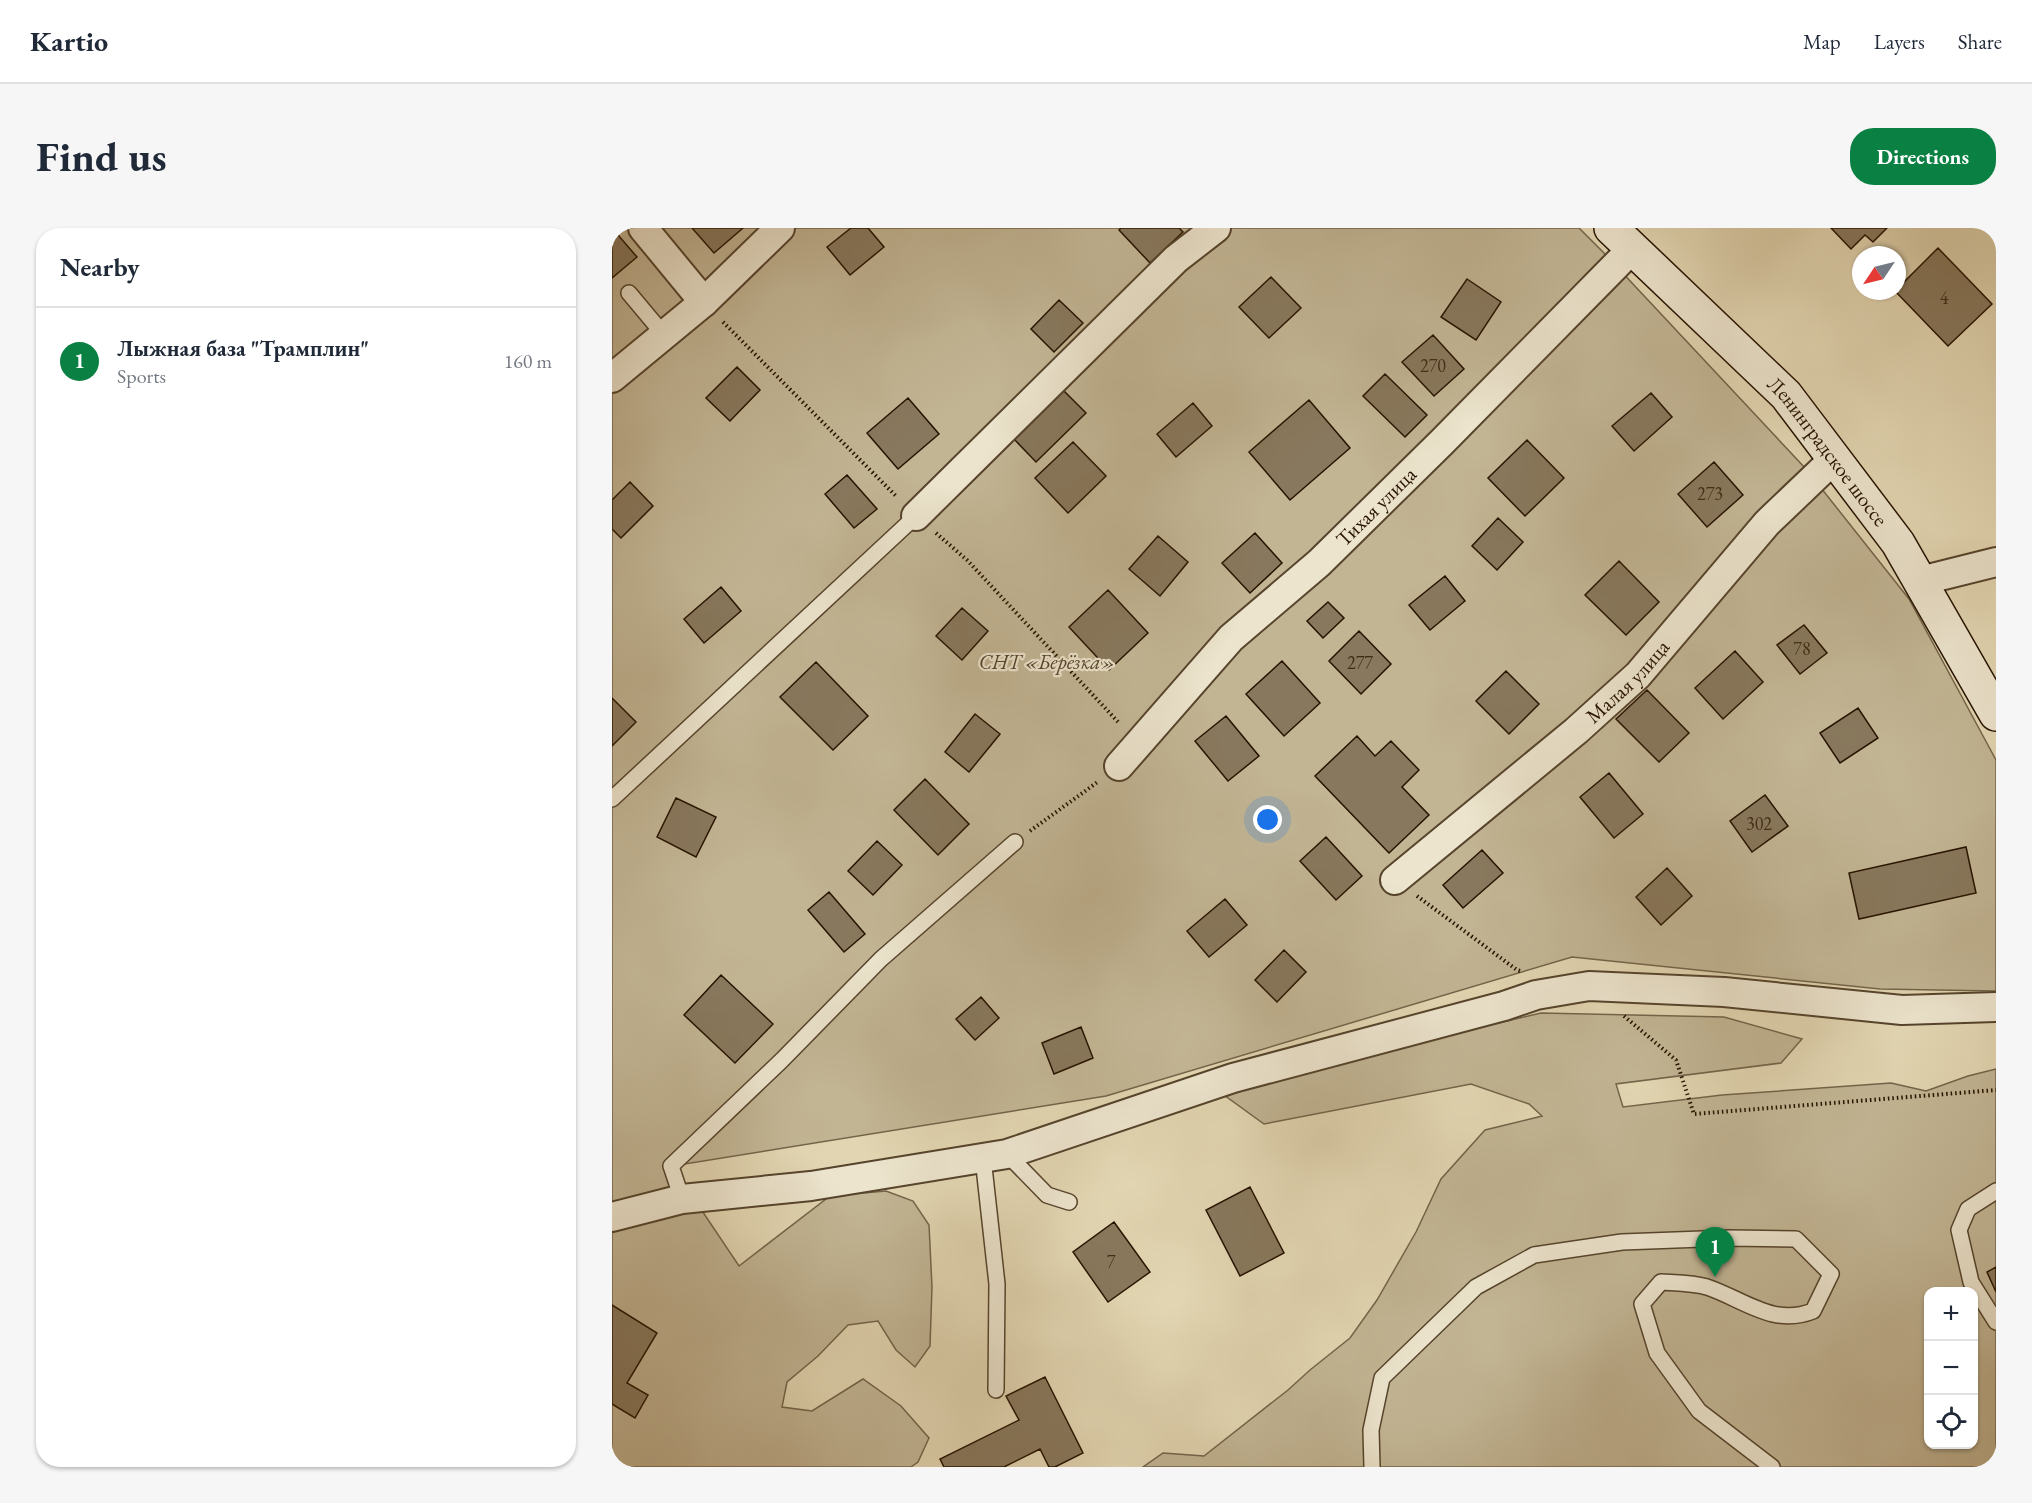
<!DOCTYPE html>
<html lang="en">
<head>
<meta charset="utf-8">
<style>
	body { margin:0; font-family:"EB Garamond",serif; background:#f6f6f7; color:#1f2937 }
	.controls { position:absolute; right:18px; bottom:18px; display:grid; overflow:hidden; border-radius:12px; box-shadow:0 2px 4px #0004 }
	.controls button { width:54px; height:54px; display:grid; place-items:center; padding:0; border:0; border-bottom:2px solid #e0e1e3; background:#fff; color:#1f2937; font:30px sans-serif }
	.compass { position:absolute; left:1240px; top:18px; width:54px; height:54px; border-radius:50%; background:#fff; box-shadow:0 2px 4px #0004; rotate:235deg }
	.you { position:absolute; left:656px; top:592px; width:21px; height:21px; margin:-15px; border:4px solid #fff; border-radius:50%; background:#1a73e8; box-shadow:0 0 0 9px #1a73e833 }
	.badge { display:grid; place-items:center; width:39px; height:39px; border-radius:50%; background:#0b8043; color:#fff; font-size:20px; font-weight:700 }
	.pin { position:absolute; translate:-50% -50px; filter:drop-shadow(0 2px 3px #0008) }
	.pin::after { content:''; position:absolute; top:32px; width:21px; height:18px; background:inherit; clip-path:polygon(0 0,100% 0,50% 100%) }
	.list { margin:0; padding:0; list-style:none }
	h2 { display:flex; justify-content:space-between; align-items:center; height:78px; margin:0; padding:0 24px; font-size:26px }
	h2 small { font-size:20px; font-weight:400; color:#747a83 }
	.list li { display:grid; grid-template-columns:39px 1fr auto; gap:18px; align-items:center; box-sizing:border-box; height:108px; padding:0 24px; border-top:2px solid #e0e1e3 }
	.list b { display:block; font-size:22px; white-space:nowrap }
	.list p { margin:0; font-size:20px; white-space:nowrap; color:#747a83 }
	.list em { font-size:20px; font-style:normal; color:#747a83 }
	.icon { flex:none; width:33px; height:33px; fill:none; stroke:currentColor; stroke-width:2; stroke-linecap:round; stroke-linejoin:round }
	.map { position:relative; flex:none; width:1384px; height:1239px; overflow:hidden; border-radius:24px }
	header { display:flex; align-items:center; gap:36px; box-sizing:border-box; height:84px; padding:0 30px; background:#fff; border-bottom:2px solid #e0e1e3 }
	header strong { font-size:28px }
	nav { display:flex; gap:33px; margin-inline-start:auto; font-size:21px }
	.intro { display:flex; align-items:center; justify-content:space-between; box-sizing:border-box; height:144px; padding:0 36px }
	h1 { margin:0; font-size:42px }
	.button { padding:15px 27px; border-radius:24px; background:#0b8043; color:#fff; font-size:21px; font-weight:700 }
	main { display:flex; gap:36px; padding:0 36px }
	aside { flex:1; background:#fff; border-radius:24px; box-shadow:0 2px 4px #0004 }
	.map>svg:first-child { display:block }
	.green { fill:#c2b594; stroke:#74644a; stroke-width:1.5; fill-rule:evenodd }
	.building { fill:#88785d; stroke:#271300; stroke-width:1.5 }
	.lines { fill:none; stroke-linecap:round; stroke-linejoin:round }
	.lane-casing { stroke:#56442c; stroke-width:18 }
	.street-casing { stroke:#56442c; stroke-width:32 }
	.secondary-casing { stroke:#271300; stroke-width:36 }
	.path { stroke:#271300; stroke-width:4; stroke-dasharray:1.5 3; stroke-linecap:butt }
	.lane { stroke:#ece4cd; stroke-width:15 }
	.street { stroke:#ece4cd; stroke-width:28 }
	.secondary { stroke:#ece4cd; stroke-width:33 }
	.labels { text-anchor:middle; stroke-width:4.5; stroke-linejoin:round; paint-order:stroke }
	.number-label { font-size:18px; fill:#3f2c17 }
	.street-label { font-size:21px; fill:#271300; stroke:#ece4cd }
	.park-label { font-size:21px; font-style:italic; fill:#56442c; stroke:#ece4cd }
</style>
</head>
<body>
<header>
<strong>Kartio</strong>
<nav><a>Map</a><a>Layers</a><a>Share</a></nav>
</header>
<div class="intro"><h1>Find us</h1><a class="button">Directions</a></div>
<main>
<aside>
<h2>Nearby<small></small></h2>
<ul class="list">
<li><span class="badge">1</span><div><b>Лыжная база &quot;Трамплин&quot;</b><p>Sports</p></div><em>160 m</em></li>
</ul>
</aside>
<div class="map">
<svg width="1384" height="1239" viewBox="0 0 1384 1239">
	<rect width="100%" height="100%" fill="#e2d6b2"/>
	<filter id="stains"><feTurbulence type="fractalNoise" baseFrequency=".00333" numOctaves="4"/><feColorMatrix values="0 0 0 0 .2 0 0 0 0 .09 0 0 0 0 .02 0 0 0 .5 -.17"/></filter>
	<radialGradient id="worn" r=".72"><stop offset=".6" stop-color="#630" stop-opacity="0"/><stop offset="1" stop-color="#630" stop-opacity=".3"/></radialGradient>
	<path class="green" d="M0,0h967l24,24 203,217 103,130 87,161v231l-116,-2 -308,-32 -466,139 -434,70 67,100 91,-70 56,-5 27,10 16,24 3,62 -2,59 -15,21 -19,-17 -18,-29 -30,4 -30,31 -31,26 -5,25 30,4 51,-32 38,27 28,32 -11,24 -7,5h-299z
		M929,785l183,4 78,22 -21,24 -165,21 7,23 99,-12 169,-12 35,8 42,-15 28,-7v398h-853l20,-14 41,3 84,-66 22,-20 40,-32 27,-38 39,-68 25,-53 44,-49 57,-14 -13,-12 -58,-20 -207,40 -40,-29 206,-56zM1316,1064h46v152h-46z"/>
	<path class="building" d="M0,0l25,29 -25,21z
		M80,0h51l-29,25z
		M239,0h17l16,19 -34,28 -23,-28z
		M509,0h58l4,4 -33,31 -31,-33z
		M1219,0h56l-14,14 -8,-7 -14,14z
		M1326,20l54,56 -44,42 -53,-55z
		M659,49l30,31 -32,30 -30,-31z
		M855,51l34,23 -25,38 -35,-23z
		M447,72l24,23 -29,29 -23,-23z
		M821,107l31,34 -30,27 -32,-34z
		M125,139l23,23 -30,31 -24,-23z
		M773,146l42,41 -22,22 -42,-41z
		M450,161l24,24 -50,49 -23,-24z
		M1039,165l21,24 -38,34 -22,-25z
		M296,170l31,36 -41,35 -31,-36z
		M697,172l41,48 -60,52 -41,-48z
		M581,175l19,23 -36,31 -19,-23z
		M915,212l37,38 -39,38 -37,-38z
		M461,214l33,34 -38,37 -33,-35z
		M1102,234l29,33 -36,32 -29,-33z
		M235,247l30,34 -23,19 -29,-34z
		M18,254l23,24 -32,32 -9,-9v-29z
		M886,290l25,24 -26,28 -25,-24z
		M643,305l27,30 -32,30 -28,-30z
		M546,308l30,26 -28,34 -31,-27z
		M1007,333l40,41 -33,33 -41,-40z
		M833,348l20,25 -35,29 -21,-25z
		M109,359l20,24 -37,32 -20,-24z
		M496,362l40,43 -39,37 -40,-43z
		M716,374l16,16 -21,20 -16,-17z
		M350,380l26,23 -26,29 -26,-24z
		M1192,397l23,28 -27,21 -23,-29z
		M747,403l32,33 -30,30 -32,-33z
		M1123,423l28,31 -40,37 -28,-31z
		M670,433l38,42 -36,33 -38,-42z
		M204,434l52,54 -35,34 -53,-53z
		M894,443l33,33 -30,30 -33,-33z
		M1035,462l42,43 -30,29 -43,-43z
		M0,470l24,24 -24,24z
		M1246,480l20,30 -38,25 -20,-30z
		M363,486l25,20 -31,38 -24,-20z
		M614,488l33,40 -31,25 -33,-40z
		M745,508l18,20 16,-15 28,29 -17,17 27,28 -40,38 -74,-77z
		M997,545l34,41 -29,24 -34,-41z
		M313,551l44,45 -31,31 -44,-45z
		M1153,567l23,31 -36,26 -22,-31z
		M64,570l40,19 -20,40 -39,-20z
		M714,609l36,39 -26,24 -36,-39z
		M265,613l25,24 -29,30 -25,-24z
		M1354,619l10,46 -117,26 -10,-46z
		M870,622l21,23 -40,35 -20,-23z
		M1055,640l25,28 -31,29 -25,-28z
		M217,664l36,42 -21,18 -36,-42z
		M613,671l22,26 -38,32 -22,-26z
		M672,722l22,22 -29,30 -22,-22z
		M109,747l52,49 -38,39 -51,-48z
		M369,769l18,21 -24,22 -19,-21z
		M469,799l12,31 -39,16 -12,-31z
		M638,959l34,66 -44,23 -34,-66z
		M502,994l36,50 -42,30 -35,-50z
		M1384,1039v25l-9,-20z
		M0,1077l45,28 -30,50 21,12 -13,23 -23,-14z
		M433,1149l38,76 -28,14h-6l-9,-18 -36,18h-60l-4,-8 79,-39 -13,-24z"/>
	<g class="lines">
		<g class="lane-casing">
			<path id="lane" d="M17,65l36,43
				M0,571l304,-283
				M395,926l40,41 22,7
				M371,930l14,126 -1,106
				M1384,963l-28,18 -9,21 12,52 25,40
				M70,971l-11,-33 111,-106 99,-101 134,-117
				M760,1239l-1,-37 11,-52 94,-91 58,-32 88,-13 107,-4 67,1 35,35 -18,37c-40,16 -70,-12 -106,-24 -14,-4 -31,-4 -46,-5l-19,22 15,49 42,58 73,56"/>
		</g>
		<g class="street-casing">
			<g id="street">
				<path d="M92,74l76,-74"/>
				<path d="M0,150l92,-76 -61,-74"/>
				<path d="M304,288l260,-257 40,-31"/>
				<path d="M1308,353l76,-19"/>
				<path id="s1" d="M507,538l112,-128 88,-75 123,-121 191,-194"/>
				<path id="s2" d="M783,652l181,-149 62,-56 129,-152 67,-64"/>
				<path d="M0,989l70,-18 129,-13 196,-32 226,-76 271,-72 32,-11 53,-9 135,6 178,18 94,-3"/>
			</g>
		</g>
		<g class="secondary-casing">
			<g id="secondary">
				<path id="s3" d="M999,0l175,167 112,148 98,171"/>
			</g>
		</g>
		<path class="path" d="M111,94l174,175
			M324,305l31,27 153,164
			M418,603l69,-50
			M805,668l100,74 3,1
			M1012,788l52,44 18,54 302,-24"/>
		<use href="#lane" class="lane"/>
		<use href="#street" class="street"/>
		<use href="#secondary" class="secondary"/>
	</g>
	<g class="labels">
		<g class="number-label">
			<text x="1332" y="76">4</text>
			<text x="821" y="144">270</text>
			<text x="1098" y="272">273</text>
			<text x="1190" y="427">78</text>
			<text x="748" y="441">277</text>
			<text x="1147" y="602">302</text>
			<text x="499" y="1040">7</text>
		</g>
		<g class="street-label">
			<text dy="7" stroke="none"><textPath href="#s3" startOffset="312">Ленинградское шоссе</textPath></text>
			<text dy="7" stroke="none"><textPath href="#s1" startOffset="366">Тихая улица</textPath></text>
			<text dy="7" stroke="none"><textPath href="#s2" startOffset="306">Малая улица</textPath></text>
		</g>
		<g class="park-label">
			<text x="435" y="441">СНТ «Берёзка»</text>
		</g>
	</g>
	<rect width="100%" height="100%" filter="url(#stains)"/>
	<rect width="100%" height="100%" fill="url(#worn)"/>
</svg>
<div class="controls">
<button>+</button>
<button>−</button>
<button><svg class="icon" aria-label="locate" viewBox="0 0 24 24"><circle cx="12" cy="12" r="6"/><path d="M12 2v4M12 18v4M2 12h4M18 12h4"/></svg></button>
</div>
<svg class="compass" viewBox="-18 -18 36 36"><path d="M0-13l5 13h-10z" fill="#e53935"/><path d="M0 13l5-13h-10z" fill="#747a83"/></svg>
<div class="you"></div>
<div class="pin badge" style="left:1103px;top:1049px">1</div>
</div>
</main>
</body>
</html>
